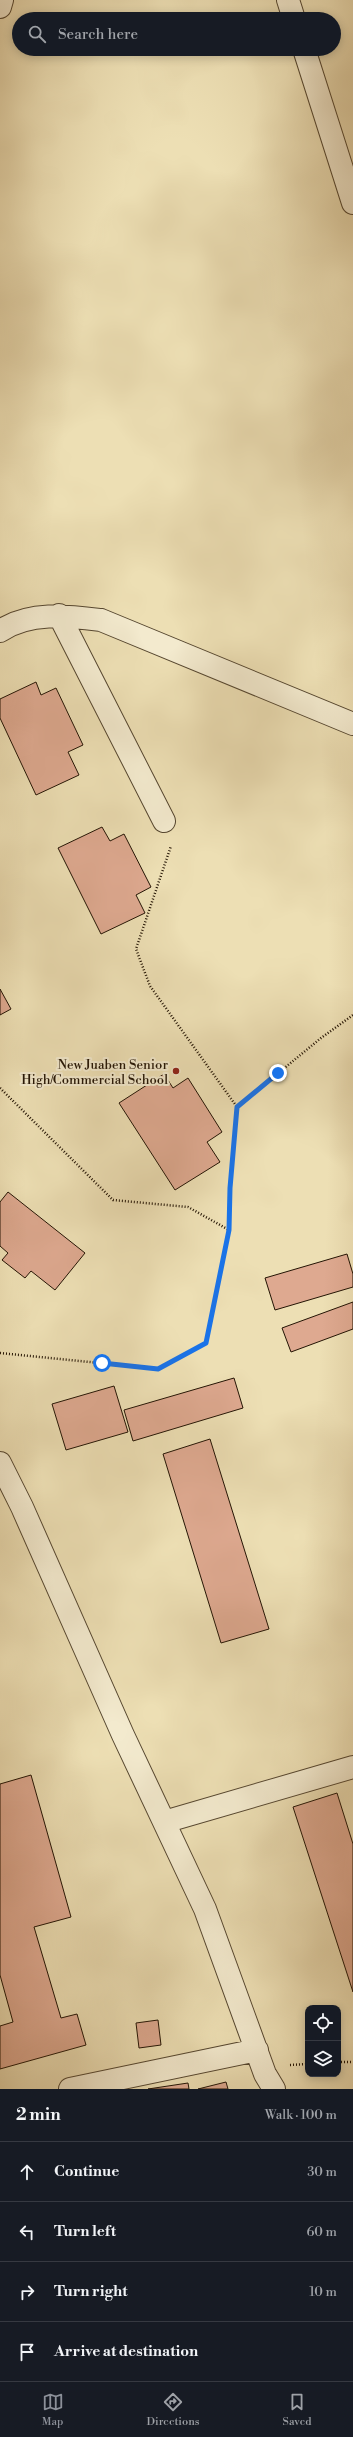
<!DOCTYPE html>
<html lang="en">
<head>
<meta charset="utf-8">
<style>
	body { margin:0; font-family:"Libre Bodoni",serif; background:#242831; color:#f1f3f6 }
	.controls { position:absolute; right:12px; bottom:12px; display:grid; overflow:hidden; border-radius:8px; box-shadow:0 2px 10px #0003 }
	.controls button { width:36px; height:36px; display:grid; place-items:center; padding:0; border:0; border-bottom:1px solid #363941; background:#171b24; color:#f1f3f6; font:20px sans-serif }
	.stop { position:absolute; width:12px; height:12px; margin:-9px; border:3px solid #1a73e8; border-radius:50%; background:#fff }
	.stop.end { background:#1a73e8; border-color:#fff; box-shadow:0 1px 4px #0008 }
	.list { margin:0; padding:0; list-style:none }
	h2 { display:flex; justify-content:space-between; align-items:center; height:52px; margin:0; padding:0 16px; font-size:17px }
	h2 small { font-size:13px; font-weight:400; color:#9ea1a6 }
	.list li { display:grid; grid-template-columns:26px 1fr auto; gap:12px; align-items:center; box-sizing:border-box; height:60px; padding:0 16px; border-top:1px solid #363941 }
	.list b { display:block; font-size:15px; white-space:nowrap }
	.list em { font-size:13px; font-style:normal; color:#9ea1a6 }
	.icon { flex:none; width:22px; height:22px; fill:none; stroke:currentColor; stroke-width:2; stroke-linecap:round; stroke-linejoin:round }
	.map { position:relative; flex:none; width:353px; height:2089px; overflow:hidden }
	.search { position:absolute; background:#171b24; box-shadow:0 2px 10px #0003; left:12px; right:12px; top:12px; height:44px; display:flex; align-items:center; gap:10px; box-sizing:border-box; padding:0 14px; border-radius:22px; color:#9ea1a6; font-size:15px }
	.sheet { height:292px; background:#171b24 }
	nav { display:flex; justify-content:space-around; align-items:center; box-sizing:border-box; height:56px; border-top:1px solid #363941; background:#171b24; font-size:11px; color:#9ea1a6 }
	nav a { display:grid; justify-items:center; gap:2px }
	nav .on { color:#8c9099 }
	.map>svg:first-child { display:block }
	.building { fill:#dea990; stroke:#231404 }
	.lines { fill:none; stroke-linecap:round; stroke-linejoin:round }
	.minor-casing { stroke:#564730; stroke-width:24 }
	.path { stroke:#231404; stroke-width:2.5; stroke-dasharray:1 2; stroke-linecap:butt }
	.minor { stroke:#f3eace; stroke-width:22 }
	.route { stroke:#1a73e8; stroke-width:5 }
	.poi-dot { fill:#8f2418; stroke:#f3eace; stroke-width:1.5 }
	.labels { text-anchor:middle; stroke-width:4; stroke-linejoin:round; paint-order:stroke }
	.poi-label { font-size:13px; fill:#231404; stroke:#f3eace; text-anchor:end }
</style>
</head>
<body>
<div class="map">
<svg width="353" height="2089" viewBox="0 0 353 2089">
	<rect width="100%" height="100%" fill="#eddfb4"/>
	<filter id="stains"><feTurbulence type="fractalNoise" baseFrequency=".005" numOctaves="4"/><feColorMatrix values="0 0 0 0 .2 0 0 0 0 .09 0 0 0 0 .02 0 0 0 .5 -.17"/></filter>
	<radialGradient id="worn" r=".72"><stop offset=".6" stop-color="#630" stop-opacity="0"/><stop offset="1" stop-color="#630" stop-opacity=".3"/></radialGradient>
	<path class="building" d="M36,682l5,13 15,-7 27,57 -15,7 11,23 -43,20 -36,-77v-19z
		M102,827l8,14 14,-7 27,53 -15,8 9,18 -44,21 -43,-86z
		M0,989l11,20 -11,6z
		M164,1074l9,14 15,-10 34,54 -15,10 13,20 -45,28 -56,-87z
		M8,1192l77,61 -30,37 -24,-19 -6,7 -23,-18 6,-7 -8,-7v-44z
		M347,1254l6,20v13l-78,23 -10,-32z
		M353,1302v27l-62,23 -9,-24z
		M234,1378l9,30 -110,33 -9,-31z
		M114,1386l14,46 -62,18 -14,-46z
		M210,1439l59,190 -48,14 -58,-189z
		M31,1775l40,142 -37,10 27,91 16,-4 9,31 -86,24v-43l13,-4 -13,-47v-191z
		M337,1793l16,51v148l-60,-185z
		M158,2020l3,25 -22,3 -3,-25z
		M226,2082l2,7h-30z
		M188,2083l1,6h-41z"/>
	<g class="lines">
		<g class="minor-casing">
			<path id="minor" d="M288,0l6,19
				M0,7l2,-7
				M304,49l49,154
				M59,615l105,206
				M0,631c30,-20 68,-15 101,-11l252,104
				M0,1463l22,44 101,228 82,174 60,165 9,15
				M164,1822l189,-55
				M70,2089l187,-39"/>
		</g>
		<path class="path" d="M0,1088l113,112 75,7 41,23
			M237,1107l84,-69 32,-23
			M0,1353l159,16 47,-26 23,-113 1,-42 7,-81 -87,-121 -14,-37 35,-103
			M338,2062h15
			M290,2065l18,-1"/>
		<use href="#minor" class="minor"/>
	</g>
	<g class="lines">
		<path class="route" d="M102,1363l56,6 48,-26 23,-113 1,-42 7,-81 41,-34"/>
	</g>
	<circle class="poi-dot" cx="176" cy="1071" r="4"/>
	<g class="labels">
		<g class="poi-label">
			<text x="168" y="1069">New Juaben Senior<tspan x="168" dy="15">High/Commercial School</tspan></text>
		</g>
	</g>
	<rect width="100%" height="100%" filter="url(#stains)"/>
	<rect width="100%" height="100%" fill="url(#worn)"/>
</svg>
<div class="controls">
<button><svg class="icon" aria-label="locate" viewBox="0 0 24 24"><circle cx="12" cy="12" r="6"/><path d="M12 2v4M12 18v4M2 12h4M18 12h4"/></svg></button>
<button><svg class="icon" aria-label="layers" viewBox="0 0 24 24"><path d="M12 4l9 5-9 5-9-5zM3 14l9 5 9-5"/></svg></button>
</div>
<div class="stop" style="left:102px;top:1363px"></div>
<div class="stop end" style="left:278px;top:1073px"></div>
<div class="search"><svg class="icon" aria-label="search" viewBox="0 0 24 24"><circle cx="10" cy="10" r="6"/><path d="M15 15l6 6"/></svg>Search here</div>
</div>
<section class="sheet">
<h2>2 min<small>Walk · 100 m</small></h2>
<ul class="list">
<li><svg class="icon" aria-label="ahead" viewBox="0 0 24 24"><path d="M12 20V5M6 11l6-6 6 6"/></svg><div><b>Continue</b></div><em>30 m</em></li>
<li><svg class="icon" aria-label="left" viewBox="0 0 24 24"><path d="M17 20v-9H6M10 6l-5 5 5 5"/></svg><div><b>Turn left</b></div><em>60 m</em></li>
<li><svg class="icon" aria-label="right" viewBox="0 0 24 24"><path d="M7 20v-9h11M14 6l5 5-5 5"/></svg><div><b>Turn right</b></div><em>10 m</em></li>
<li><svg class="icon" aria-label="arrive" viewBox="0 0 24 24"><path d="M6 21V4h12l-3 4 3 4H6"/></svg><div><b>Arrive at destination</b></div></li>
</ul>
</section>
<nav>
<a class="on"><svg class="icon" aria-label="map" viewBox="0 0 24 24"><path d="M3 6l6-2 6 2 6-2v14l-6 2-6-2-6 2zM9 4v14M15 6v14"/></svg>Map</a>
<a><svg class="icon" aria-label="directions" viewBox="0 0 24 24"><path d="M12 3l9 9-9 9-9-9zM9 14v-3h6M13 9l2 2-2 2"/></svg>Directions</a>
<a><svg class="icon" aria-label="saved" viewBox="0 0 24 24"><path d="M7 4h10v16l-5-4-5 4z"/></svg>Saved</a>
</nav>
</body>
</html>
